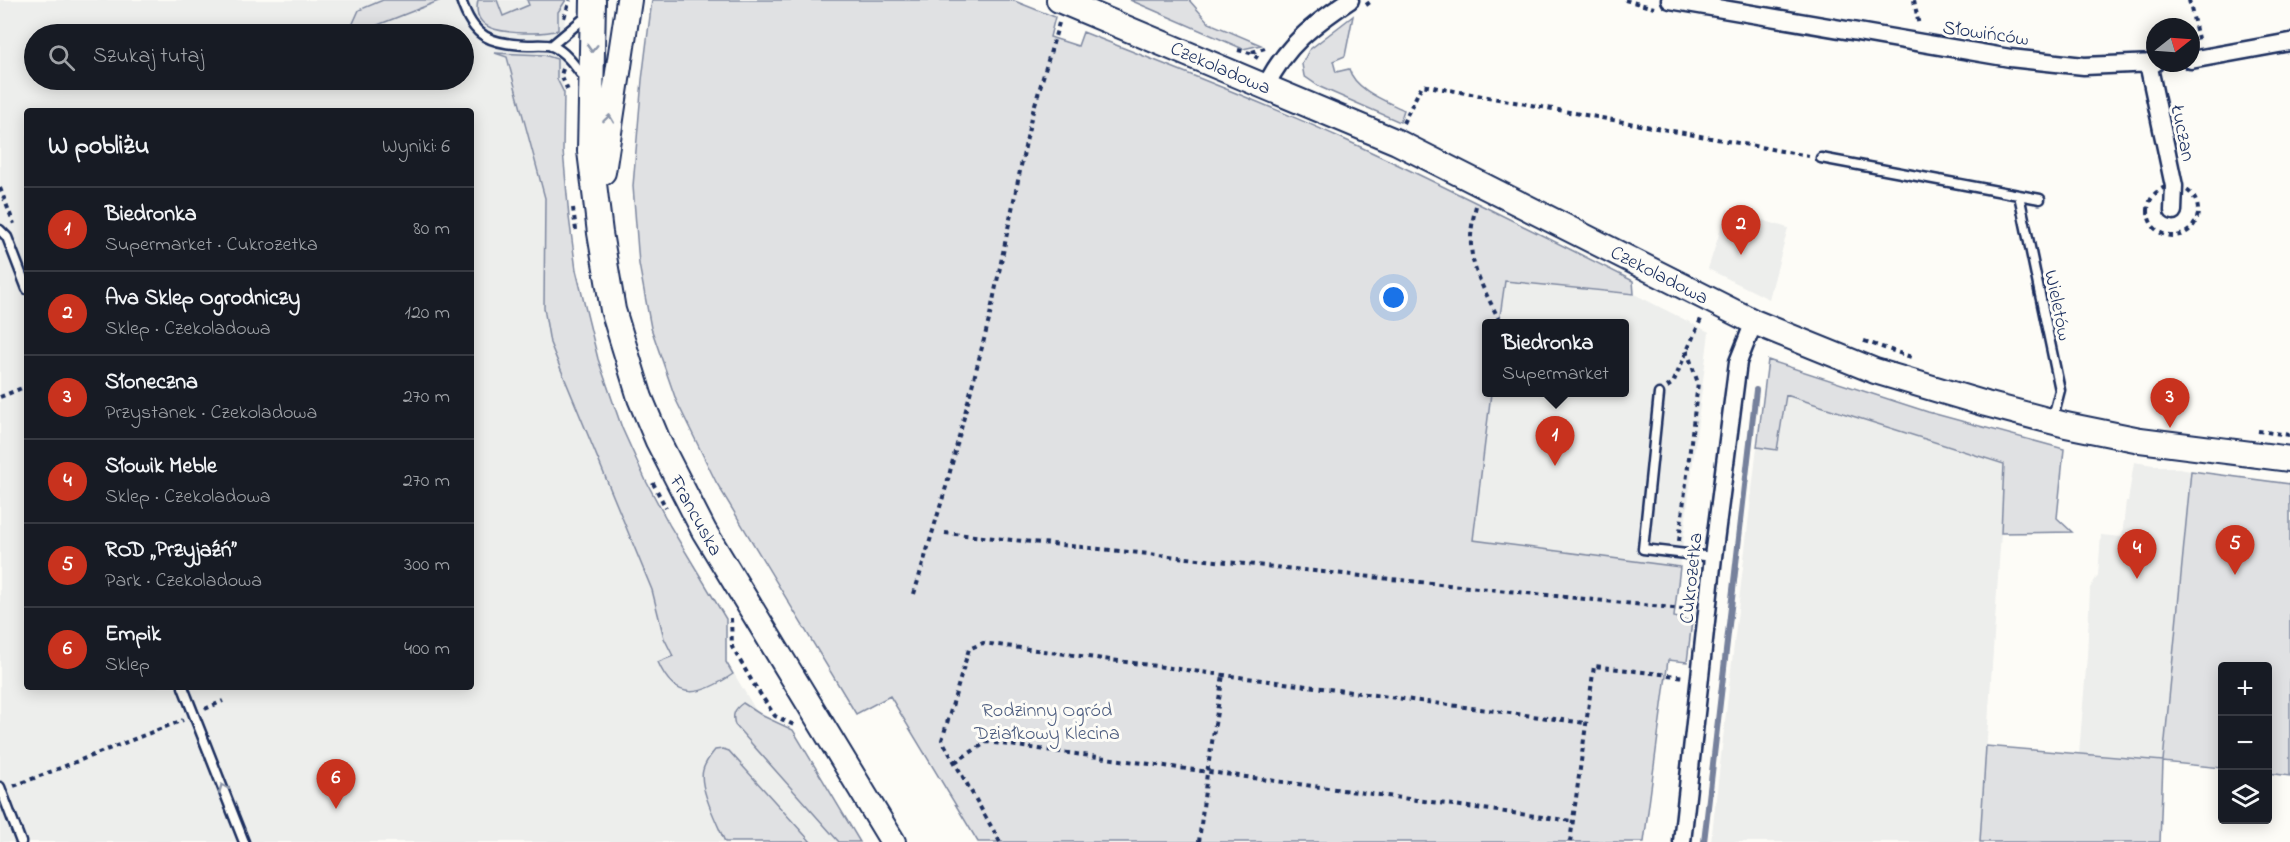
<!DOCTYPE html>
<html lang="pl">
<head>
<meta charset="utf-8">
<style>
	body { margin:0; font-family:"Indie Flower",sans-serif; background:#242831; color:#f1f3f6 }
	.controls { position:absolute; right:18px; bottom:18px; display:grid; overflow:hidden; border-radius:6px; box-shadow:0 3px 15px #0003 }
	.controls button { width:54px; height:54px; display:grid; place-items:center; padding:0; border:0; border-bottom:2px solid #363941; background:#171b24; color:#f1f3f6; font:30px sans-serif }
	.compass { position:absolute; left:2146px; top:18px; width:54px; height:54px; border-radius:50%; background:#171b24; box-shadow:0 3px 15px #0003; rotate:73deg }
	.you { position:absolute; left:1394px; top:298px; width:21px; height:21px; margin:-15px; border:4px solid #fff; border-radius:50%; background:#1a73e8; box-shadow:0 0 0 9px #1a73e833 }
	.badge { display:grid; place-items:center; width:39px; height:39px; border-radius:50%; background:#c8321e; color:#fff; font-size:20px; font-weight:700 }
	.pin { position:absolute; translate:-50% -50px; filter:drop-shadow(0 2px 3px #0008) }
	.pin::after { content:''; position:absolute; top:32px; width:21px; height:18px; background:inherit; clip-path:polygon(0 0,100% 0,50% 100%) }
	.popup { position:absolute; left:1482px; top:319px; width:147px; height:78px; box-sizing:border-box; display:grid; place-content:center; border-radius:6px; background:#171b24; filter:drop-shadow(0 2px 4px #0005); font-size:20px; white-space:nowrap; color:#9ea1a6 }
	.popup b { font-size:22px; color:#f1f3f6 }
	.popup::after { content:''; position:absolute; left:50%; top:100%; margin-left:-12px; border:12px solid transparent; border-top-color:#171b24 }
	.list { margin:0; padding:0; list-style:none }
	h2 { display:flex; justify-content:space-between; align-items:center; height:78px; margin:0; padding:0 24px; font-size:26px }
	h2 small { font-size:20px; font-weight:400; color:#9ea1a6 }
	.list li { display:grid; grid-template-columns:39px 1fr auto; gap:18px; align-items:center; box-sizing:border-box; height:84px; padding:0 24px; border-top:2px solid #363941 }
	.list b { display:block; font-size:22px; white-space:nowrap }
	.list p { margin:0; font-size:20px; white-space:nowrap; color:#9ea1a6 }
	.list em { font-size:20px; font-style:normal; color:#9ea1a6 }
	.icon { flex:none; width:33px; height:33px; fill:none; stroke:currentColor; stroke-width:2; stroke-linecap:round; stroke-linejoin:round }
	.map { position:relative; flex:none; width:2290px; height:842px; overflow:hidden }
	.search { position:absolute; background:#171b24; box-shadow:0 3px 15px #0003; left:24px; top:24px; width:450px; height:66px; display:flex; align-items:center; gap:15px; box-sizing:border-box; padding:0 21px; border-radius:33px; color:#9ea1a6; font-size:22px }
	.panel { position:absolute; background:#171b24; box-shadow:0 3px 15px #0003; left:24px; top:108px; width:450px; height:582px; border-radius:6px }
	.map>svg:first-child { display:block }
	.built { fill:#edeeec; fill-rule:evenodd }
	.green { fill:#e0e1e3; stroke:#7e88a0; stroke-width:1.5 }
	.lines { fill:none; stroke-linecap:round; stroke-linejoin:round }
	.stream { stroke:#76819c; stroke-width:6 }
	.lane-casing { stroke:#1b2f5e; stroke-width:13 }
	.street-casing { stroke:#1b2f5e; stroke-width:21 }
	.secondary-casing { stroke:#1b2f5e; stroke-width:28 }
	.path { stroke:#1b2f5e; stroke-width:4; stroke-dasharray:4.5 4.5; stroke-linecap:butt }
	.lane { stroke:#fdfcf7; stroke-width:8 }
	.street { stroke:#fdfcf7; stroke-width:16 }
	.secondary { stroke:#fdfcf7; stroke-width:24 }
	.oneway { stroke:#8c96aa }
	.labels { text-anchor:middle; stroke-width:6; stroke-linejoin:round; paint-order:stroke }
	.street-label { font-size:20px; fill:#1b2f5e; stroke:#fdfcf7 }
	.park-label { font-size:20px; fill:#4c5c7f; stroke:#fdfcf7 }
</style>
</head>
<body>
<div class="map">
<svg width="2290" height="842" viewBox="0 0 2290 842">
	<rect width="100%" height="100%" fill="#fdfcf7"/>
	<filter id="ink" filterUnits="userSpaceOnUse"><feTurbulence type="fractalNoise" baseFrequency=".0167" numOctaves="2"/><feDisplacementMap in="SourceGraphic" scale="12" xChannelSelector="R" yChannelSelector="G"/><feConvolveMatrix kernelMatrix="1 2 1 2 8 2 1 2 1" color-interpolation-filters="sRGB"/></filter>
	<g filter="url(#ink)">
		<path class="built" d="M0,0h565l-3,151 6,74 8,45 19,79 27,76 33,80 71,113 1,44 31,52 93,128h-851zM34,34h430v46h-430zM27,111h444v576h-444z
			M1727,209l61,19 -19,71 -61,-30z
			M1505,280l129,14 75,38 -29,235 -207,-26 18,-148 133,-1v-68l-125,-1z
			M1785,395l219,69 -3,69 -21,309h-269l46,-395 20,3z
			M2134,462l57,9 -28,291 -84,-8 8,-98 3,-68 8,-13 3,-40 21,2 4,-36h2z"/>
		<path class="green" d="M383,0h58l-86,34h-10l5,-4 9,-20z
			M478,0h19l6,16 26,-11 -2,-5h39l-8,12v18c-11,4 -22,3 -34,3 -21,-1 -53,-2 -46,-33z
			M652,0h360l43,17 -5,20 28,9 5,-14c86,34 172,67 256,105 100,46 197,95 294,144l1,13 -129,-13 -6,42 -13,1v68l5,1 -18,147 207,27 -6,50 18,4 -5,41 -19,-2 -24,182h-666l-88,-146 -34,18 -140,-232 -40,-82 -25,-72 -12,-64 -6,-78 9,-106z
			M1130,0h59l20,23 52,22 -18,4z
			M1353,16l-8,40 -12,5 3,11 13,-3c6,21 37,32 55,41l-4,12 -80,-35 -16,-11 -2,-12 7,-14z
			M495,53l49,2 13,4v20l7,14 -1,58 6,66 7,53 22,89 24,69 24,53 24,45 56,93v43l7,12c-31,21 -57,30 -75,-12l15,-6 -9,-18 -12,-48 -102,-247 -6,-35 1,-110 -38,-141z
			M1768,360l160,52 136,37 -7,69 15,14 -71,1 3,-69 -218,-69 -9,55 -20,-3z
			M2191,471l99,13v292l-22,-3v-107h-46v102l-59,-6 -3,80h-180l6,-96 177,15z
			M743,703l20,13 30,14 67,112h-21l-104,-117c-3,-10 -1,-16 8,-22z
			M723,749l6,2 82,91h-86c-7,-17 -27,-55 -22,-72 2,-8 7,-14 12,-20z"/>
		<g class="lines">
			<path class="stream" d="M1704,842l52,-452"/>
			<g class="lane-casing">
				<path id="lane" d="M461,0c12,38 30,44 67,45 7,0 18,-1 24,1 14,6 24,21 33,33
					M551,46l37,-31
					M1821,158l219,41
					M2019,195l41,195 -8,31
					M0,230l7,7 20,52
					M1659,394l-16,155 70,8
					M183,687l61,155
					M0,787l21,55"/>
			</g>
			<g class="street-casing">
				<path id="street" d="M1670,0l340,58 74,8 71,-3
					M2191,60l99,-18
					M2148,63l26,123 -1,25
					M1266,86c19,-40 48,-62 84,-86
					M1682,842l31,-285 25,-195 16,-40"/>
			</g>
			<g class="secondary-casing">
				<path id="secondary" d="M593,0l-3,151 10,82 13,77 27,88 18,43 46,90 189,311
					M1059,0l338,142 357,180 121,49 111,33 80,21 74,15 150,19
					M603,172l26,-172"/>
			</g>
			<path class="path" d="M1625,0l29,8
				M1914,0l5,26
				M2189,0l10,43
				M1366,5l7,-5
				M564,18l6,-18
				M1238,50l12,3 8,5
				M1252,52l13,-4 2,2
				M563,69l-2,6 8,18
				M1403,123l19,-38 387,71
				M2148 211a25 25 0 1 1 50 0a25 25 0 1 1-50 0Z
				M0,188l14,36
				M1476,206c-14,54 3,71 25,118
				M573,208l3,22
				M1864,341l50,17
				M1667,387l6,-4 28,-64
				M0,397l27,-11
				M2258,431l32,4
				M653,483l13,25
				M945,533l747,77
				M1679,541l19,-158 -11,-32
				M914,594l32,-107 43,-167 42,-202 28,-95
				M731,618l1,29 21,36 22,33 21,10
				M205,709l18,-8
				M955,762l32,-20 585,79
				M14,786l169,-66
				M1000,842l-58,-102 27,-91 14,-6 602,80
				M1199,842l8,-69 16,-98
				M1570,842l24,-176 91,11"/>
			<use href="#lane" class="lane"/>
			<use href="#street" class="street"/>
			<use href="#secondary" class="secondary"/>
		</g>
		<defs><path id="oneway-chevron" d="M-2-3.5L2.5 0L-2 3.5" fill="none" stroke-width="1.6" stroke-linecap="round" stroke-linejoin="round" transform="scale(1.5)"/></defs>
		<g class="oneway">
			<use href="#oneway-chevron" transform="translate(592 48) rotate(92)"/>
			<use href="#oneway-chevron" transform="translate(609 119) rotate(-82)"/>
			<use href="#oneway-chevron" transform="translate(223 788) rotate(-112)"/>
		</g>
	</g>
	<g class="labels">
		<g class="street-label">
			<text transform="translate(1986 32) rotate(8)" y="7">Słowińców</text>
			<text transform="translate(1221 67) rotate(23)" y="7">Czekoladowa</text>
			<text transform="translate(2184 133) rotate(78)" y="7">Łuczan</text>
			<text transform="translate(1660 274) rotate(27)" y="7">Czekoladowa</text>
			<text transform="translate(2059 305) rotate(78)" y="7">Wieletów</text>
			<text transform="translate(697 515) rotate(61)" y="7">Francuska</text>
			<text transform="translate(1690 578) rotate(-84)" y="7">Cukrozetka</text>
		</g>
		<g class="park-label">
			<text x="1047" y="716">Rodzinny Ogród<tspan x="1047" dy="23">Działkowy Klecina</tspan></text>
		</g>
	</g>
</svg>
<div class="controls">
<button>+</button>
<button>−</button>
<button><svg class="icon" aria-label="layers" viewBox="0 0 24 24"><path d="M12 4l9 5-9 5-9-5zM3 14l9 5 9-5"/></svg></button>
</div>
<svg class="compass" viewBox="-18 -18 36 36"><path d="M0-13l5 13h-10z" fill="#e53935"/><path d="M0 13l5-13h-10z" fill="#9ea1a6"/></svg>
<div class="you"></div>
<div class="pin badge" style="left:1555px;top:466px">1</div>
<div class="popup"><b>Biedronka</b>Supermarket</div>
<div class="pin badge" style="left:1741px;top:255px">2</div>
<div class="pin badge" style="left:2170px;top:428px">3</div>
<div class="pin badge" style="left:2137px;top:579px">4</div>
<div class="pin badge" style="left:2235px;top:575px">5</div>
<div class="pin badge" style="left:336px;top:809px">6</div>
<div class="search"><svg class="icon" aria-label="search" viewBox="0 0 24 24"><circle cx="10" cy="10" r="6"/><path d="M15 15l6 6"/></svg>Szukaj tutaj</div>
<section class="panel">
<h2>W pobliżu<small>Wyniki: 6</small></h2>
<ul class="list">
<li><span class="badge">1</span><div><b>Biedronka</b><p>Supermarket · Cukrozetka</p></div><em>80 m</em></li>
<li><span class="badge">2</span><div><b>Ava Sklep Ogrodniczy</b><p>Sklep · Czekoladowa</p></div><em>120 m</em></li>
<li><span class="badge">3</span><div><b>Słoneczna</b><p>Przystanek · Czekoladowa</p></div><em>270 m</em></li>
<li><span class="badge">4</span><div><b>Słowik Meble</b><p>Sklep · Czekoladowa</p></div><em>270 m</em></li>
<li><span class="badge">5</span><div><b>ROD „Przyjaźń”</b><p>Park · Czekoladowa</p></div><em>300 m</em></li>
<li><span class="badge">6</span><div><b>Empik</b><p>Sklep</p></div><em>400 m</em></li>
</ul>
</section>
</div>
</body>
</html>
